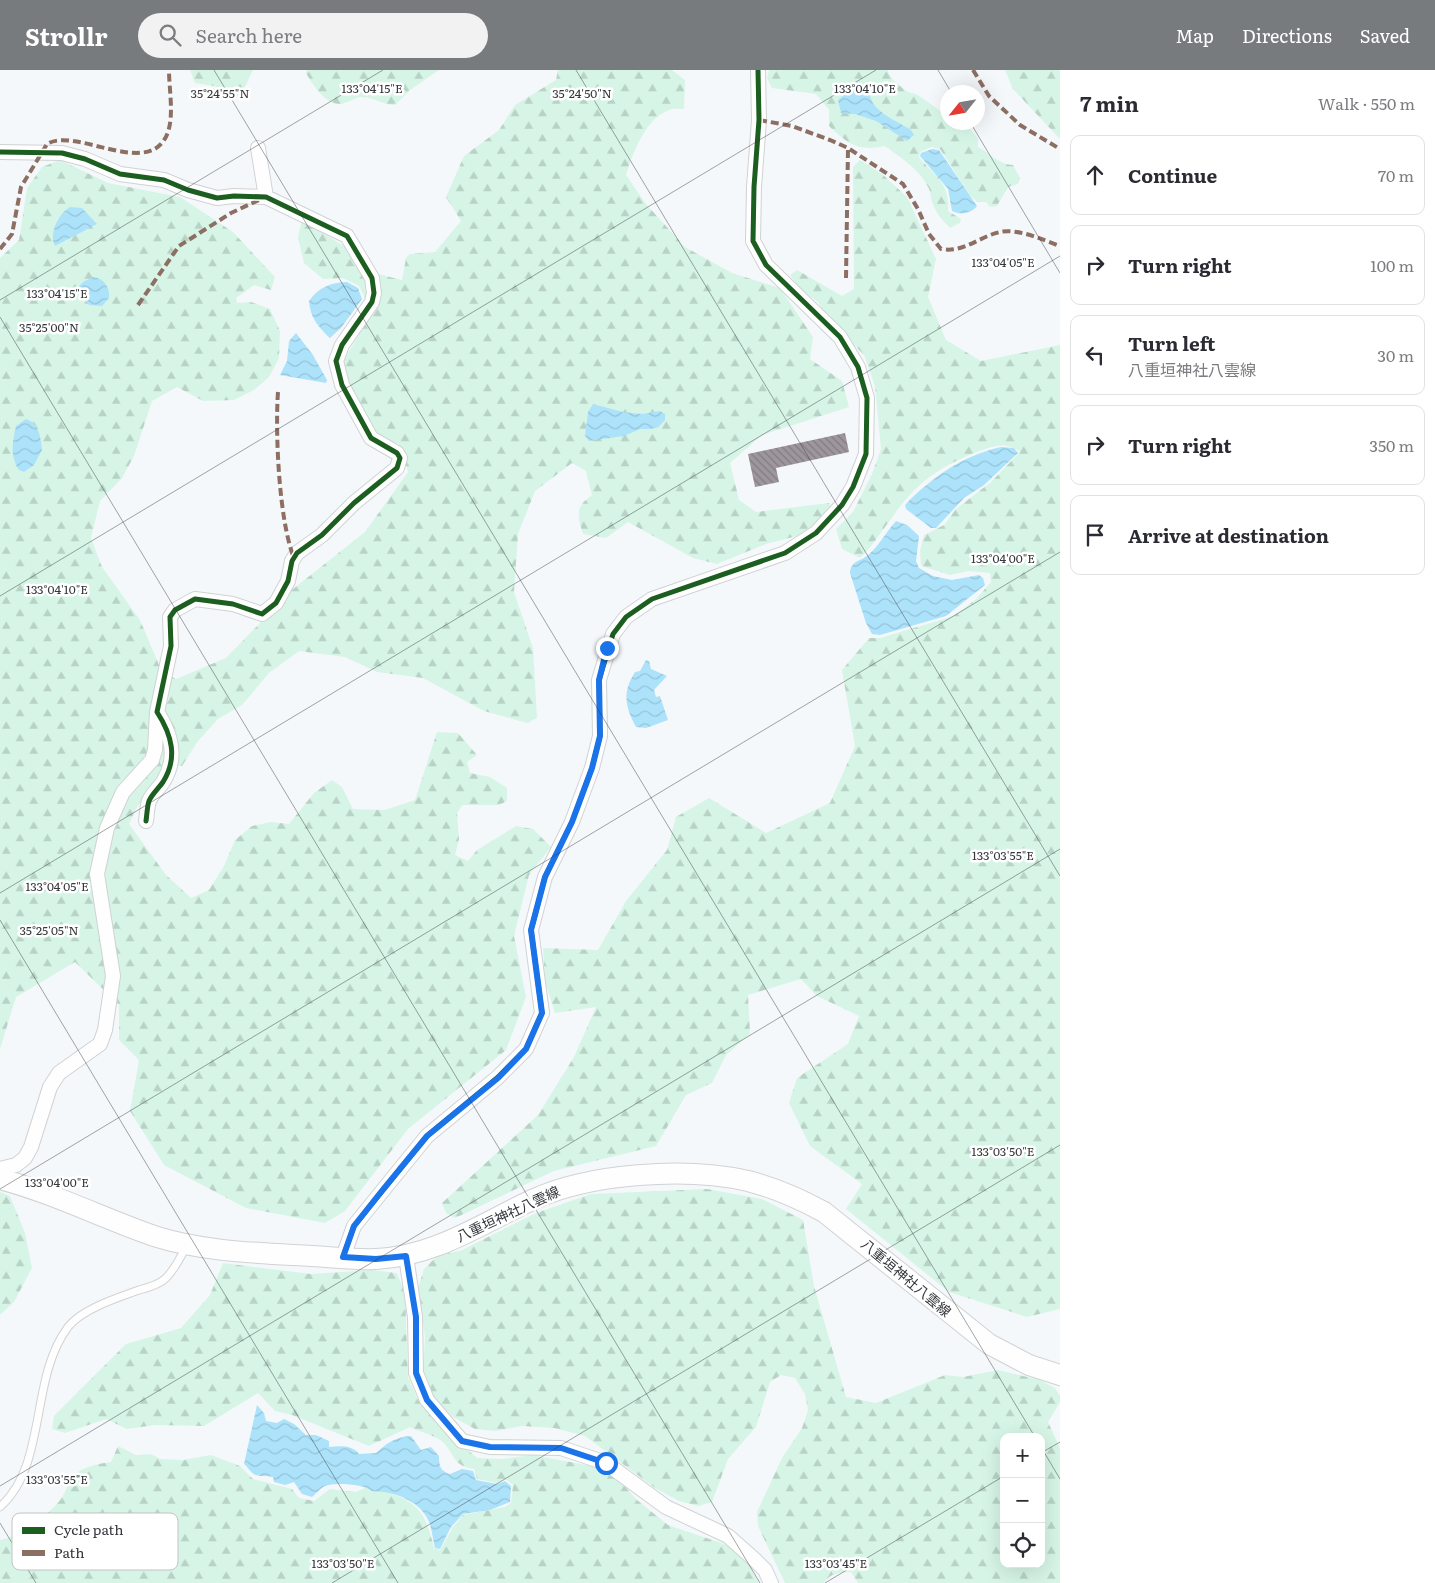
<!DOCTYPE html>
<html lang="en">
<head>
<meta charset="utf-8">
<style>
	body { margin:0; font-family:Literata,"Noto Sans JP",serif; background:#f2f2f3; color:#2b2b33 }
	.controls { position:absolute; right:15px; bottom:15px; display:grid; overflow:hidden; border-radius:10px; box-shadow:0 5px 20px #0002 }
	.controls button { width:45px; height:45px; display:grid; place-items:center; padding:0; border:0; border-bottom:1px solid #e1e1e2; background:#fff; color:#2b2b33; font:25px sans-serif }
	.compass { position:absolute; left:940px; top:15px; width:45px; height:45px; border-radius:50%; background:#fff; box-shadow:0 5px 20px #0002; rotate:239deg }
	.stop { position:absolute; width:15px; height:15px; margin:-11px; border:4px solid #1a73e8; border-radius:50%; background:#fff }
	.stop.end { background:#1a73e8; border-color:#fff; box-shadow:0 1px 5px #0008 }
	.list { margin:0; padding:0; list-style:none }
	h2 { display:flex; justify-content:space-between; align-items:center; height:65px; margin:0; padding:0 20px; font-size:21px }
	h2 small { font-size:16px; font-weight:400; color:#7c7c81 }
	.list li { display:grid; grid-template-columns:32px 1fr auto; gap:15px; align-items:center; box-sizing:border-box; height:80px; margin:0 10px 10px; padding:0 10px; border:1px solid #e1e1e2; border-radius:10px }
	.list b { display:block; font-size:19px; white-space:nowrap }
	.list p { margin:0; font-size:16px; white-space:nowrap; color:#7c7c81 }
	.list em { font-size:16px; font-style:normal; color:#7c7c81 }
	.icon { flex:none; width:28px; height:28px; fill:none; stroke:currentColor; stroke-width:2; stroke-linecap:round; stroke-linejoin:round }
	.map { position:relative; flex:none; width:1060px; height:1513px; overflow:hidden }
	header { display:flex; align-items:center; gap:30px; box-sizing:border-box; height:70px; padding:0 25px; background:#787b7e; color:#fff }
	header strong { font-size:24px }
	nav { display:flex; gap:28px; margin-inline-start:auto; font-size:18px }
	.search { width:350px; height:45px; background:#f2f2f3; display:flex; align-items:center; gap:12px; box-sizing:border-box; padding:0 18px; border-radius:28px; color:#7c7c81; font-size:19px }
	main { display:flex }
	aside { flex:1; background:#fff }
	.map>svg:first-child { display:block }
	.forest { fill:url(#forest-firs); fill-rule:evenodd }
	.water { fill:url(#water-waves) }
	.building { fill:url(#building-back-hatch) }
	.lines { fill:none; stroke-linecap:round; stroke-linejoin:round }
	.service-casing { stroke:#d0d2d4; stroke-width:9 }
	.minor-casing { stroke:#d0d2d4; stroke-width:16 }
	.secondary-casing { stroke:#d0d2d4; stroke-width:22 }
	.service { stroke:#fefefe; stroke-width:7 }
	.minor { stroke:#fefefe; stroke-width:14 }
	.secondary { stroke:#fefefe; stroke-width:20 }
	.quiet { stroke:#8d6e63; stroke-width:4; stroke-dasharray:8 4; stroke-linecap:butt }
	.cycleway-casing { stroke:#fff; stroke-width:8 }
	.cycleway { stroke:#1b5e20; stroke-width:5 }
	.route { stroke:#1a73e8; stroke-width:6 }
	.ticks { fill:none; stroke:#35373b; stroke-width:1; stroke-opacity:0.45 }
	.labels { text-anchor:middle; stroke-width:5; stroke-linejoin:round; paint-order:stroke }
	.street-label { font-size:14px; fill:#35373b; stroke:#fff }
	.key { fill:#fff; stroke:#c2c3c4; stroke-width:1 }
	.key-label { font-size:14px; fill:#35373b }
	.ticks-label { font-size:12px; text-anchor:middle; fill:#35373b; stroke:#fff; stroke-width:5; stroke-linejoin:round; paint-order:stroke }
</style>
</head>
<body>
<header>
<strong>Strollr</strong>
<div class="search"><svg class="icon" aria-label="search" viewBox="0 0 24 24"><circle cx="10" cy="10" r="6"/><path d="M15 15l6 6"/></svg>Search here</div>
<nav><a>Map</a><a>Directions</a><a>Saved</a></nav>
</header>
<main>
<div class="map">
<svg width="1060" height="1513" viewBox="0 0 1060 1513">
	<defs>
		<pattern id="forest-firs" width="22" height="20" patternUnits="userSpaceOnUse" patternTransform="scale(1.25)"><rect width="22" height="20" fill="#d6f5e6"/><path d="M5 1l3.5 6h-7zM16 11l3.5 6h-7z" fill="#b8d3c6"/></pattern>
		<pattern id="water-waves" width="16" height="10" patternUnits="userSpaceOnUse" patternTransform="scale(1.25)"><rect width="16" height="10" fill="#ace3fb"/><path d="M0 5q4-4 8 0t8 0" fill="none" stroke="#95c3d8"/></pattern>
		<pattern id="building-back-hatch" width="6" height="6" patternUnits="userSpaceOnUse" patternTransform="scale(1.25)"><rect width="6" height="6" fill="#9e969d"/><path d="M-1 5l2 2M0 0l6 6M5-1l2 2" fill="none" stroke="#827b81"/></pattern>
	</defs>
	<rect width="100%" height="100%" fill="#f5f8fb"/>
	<path class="forest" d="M190,0h63l-13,27 -26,-11 -19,-3z
		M307,0h132l-29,20 -15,15c-12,0 -22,-8 -34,-8 -7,1 -15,7 -22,7 -14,0 -27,-20 -33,-31z
		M558,0h114l13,10 -1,29c-4,0 -11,-1 -15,1 -24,9 -36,43 -43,65l20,29 39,43 47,26 48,15 33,49 -3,22 32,22 7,26 -87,28 -32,28 9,37 17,12 73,-9 3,5 -16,15 -19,13 -31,8 -49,20 -24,-6 -65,-36 -22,16 -23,-4c-6,-19 -8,-27 9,-39l-6,-24 -14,-8 -37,28 -17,43 -4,58 19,56 4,70 -10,5 -43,-12 -61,-33 -46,-6 -32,-15 -46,-6 -30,22 -27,32 -24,14 -20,22 -16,25 -17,-1 -29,44 -7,15 37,51 25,23 18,-8 15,-24 11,-26 17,-14 19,-4 18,2 25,-31 18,-13 10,7 11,22 32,1 30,-10 22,-68 21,1 19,22 -10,7 3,11 20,4 17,11v13l-8,4h-37l-5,8 2,26 -4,16 13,6 9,-11 39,-24 17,3 18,18 -22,28 -15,61 12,61 -20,53 -98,79 -63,82 -20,12 -79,-15 -82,-43 -34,-54 9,-51 -20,-20v-35l-44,-43 -59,35 -16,52v-791l19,-18 8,-52 15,-21 18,-7 48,23 72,14 53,35 42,45 -4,13 -17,-5 -18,13 1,5 14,-1 19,7 10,22 -1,27 -10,19 -15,13 -20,10 -31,1 -26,-14 -25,14 -18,55 -12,22 -22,23 -9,37 11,29 38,53 22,52 14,7 50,-21 67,-69 72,-57 43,-60 -9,-28 -22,-7 -19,-33 -16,-41 23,-39v-26l-6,-12 -16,-8 -20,1 -19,-16 -6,-26 4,-17 50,31 22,22 28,7 4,-22 4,-4 25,-2 26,-31 -15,-24 18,-41 35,-26 16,-25 41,-25z
		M769,0h118l6,10 13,11 12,4 21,15 8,2 1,10 16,1 14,15v9c13,6 19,17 35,18l7,13 -2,6 -10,3 -11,19 -7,1 -4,-5h-9l-8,-8 -29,-45 -9,-2 -11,5 -1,5c16,20 31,25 29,54l13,8 -1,4 -10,5c-8,-8 -14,-15 -18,-26 -2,-5 -1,-11 -4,-15 -8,-17 -28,-30 -43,-41 -25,6 -38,-2 -56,-20v-16l-13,-16 -44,-6 -5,-10z
		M1005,0h55v69l-47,-50z
		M860,90l22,14 25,23 29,62 -8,38 18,43 35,21 79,-16v964l-33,8 -78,-25 -103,-83 16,-25 -52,-38 -21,-43 8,-25 51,-34 11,-28 -42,-20 -16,-17 -53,16 2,39 -24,21 -14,28 -26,12 -30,51 -102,25 -99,47 -9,-5 -4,-10 96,-88 36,-58 22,-50 -41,6 -10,-32 -2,-33 55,2 28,-49 41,-51 9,-33 33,-19 57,35 64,-30 25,-57 -13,-76 27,-32h11l74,-22 22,-17 15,-17 -1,-9 -22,-2 -18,4 -29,-9 -1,-15 4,-16 20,-10 12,-16 35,-27 29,-30c-14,-11 -27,-6 -43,0 -39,15 -62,32 -86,67 -11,14 -18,27 -31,39l-18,-9 -6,-20 17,-17 19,-38 9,-25 -6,-63 -11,-31 -35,-35 -11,-18 -18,-13 -10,-14 7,-5 45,26 12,-7 -1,-122z
		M707,1119l55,10 41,21 11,66 32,111 30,6 69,-28 18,2 35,-7 42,10 15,8 5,8v6l-12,20 12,26v135h-202l-7,-11c-11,0 -21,1 -27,11h-39l-27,-57 -1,-14 25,-54 20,-30 6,-18 -3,-16 -10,-16 -14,-3 -11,7 -14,45 -28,32 -16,43 -14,4 -19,-5 -24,-13 -70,-52 -31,-8 -32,-2 -26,5 -21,-2 -22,-12 -19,-19 -11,-26 2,-35 -7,-49 6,-19 14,-14 22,-4 76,-38 55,-19zM1004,1367h37v127h-37z
		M0,1122l10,4 15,37 7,35 -18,34 -14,13z
		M223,1193l88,11 61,-4 25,3 8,20 3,84 10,23 21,24 38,34 25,1 30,-4 77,14 28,31 31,25 62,21 20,21 9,16h-759v-43c18,-2 50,-26 61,-41 5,-7 7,-18 13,-24 10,-9 24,-11 37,-13l7,-16 18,9 15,-1 9,5 23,1 28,-5 29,11 13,13 39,10 7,9 15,3 16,-12 26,3 11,-5c8,6 14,3 22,6 32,9 38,26 45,55l6,2 13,-23 10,-12 42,-8 6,-4 2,-18 -8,-6 -8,4 -20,-4 -3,-10c-23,-4 -18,-14 -31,-27 -8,-7 -24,-10 -33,-15l-41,19 -77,-31 -17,-4 -17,-18 -54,33 -49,-1 -28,4 -21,-10 -41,14 -13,-4 2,-13 72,-72 55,-16 29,-33z"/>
	<path class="water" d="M859,12c12,7 9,16 17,25 8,9 24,16 35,23l3,5 -7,6 -31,-20 -21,-7 -14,-1 -3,-13z
		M932,79l7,1 38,56c-6,8 -17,9 -25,5l-4,-22 -28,-33 1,-3z
		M70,137l12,1 15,16 -42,22c-7,-12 4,-33 15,-39z
		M93,207c11,1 17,10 16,21l-7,8 -13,-1 -12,-17 6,-6z
		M347,212l11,6 4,11 -21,29 -11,10c-12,-11 -20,-21 -21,-37 9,-13 22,-19 38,-19z
		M296,263l17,22 14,25 -1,3 -46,-8 7,-14 2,-20z
		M593,334l30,8 19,2 18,-3 5,3v6l-7,7 -7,2h-11l-16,7 -35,5 -4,-5 3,-24z
		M26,349c13,4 15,19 16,31l-8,15 -10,7 -5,-2c-9,-14 -7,-27 -3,-44z
		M1001,377l13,1 4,5 -34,32 -20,13 -28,30h-5l-25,-19 -1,-4c27,-28 57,-49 96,-58z
		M896,451l11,4 12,11 -3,25 3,7 14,8 19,4 27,-5 4,3 2,7 -39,31 -66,19 -8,-1 -6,-11 -16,-50c1,-13 10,-11 18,-18 11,-9 18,-23 28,-34z
		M646,590l3,1 2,8 16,7 -13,14 2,7 4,-1 8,24 -22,8 -10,-1c-11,-20 -14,-35 -1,-55l5,-1z
		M257,1335l7,8 2,8 11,2 7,-4 10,5 12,11h10l13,6v6c11,-1 23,-2 30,7l17,-1c11,-10 19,-16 35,-17l10,14 10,-3 8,9c0,10 1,15 11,18l12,-5 11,2 3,9 21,4 8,-3 6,5 -1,16 -20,8 -27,4 -12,13 -11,22 -5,-1c-2,-8 -3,-17 -5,-24 -9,-24 -35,-32 -58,-33 -7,-7 -38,-9 -47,-5 -5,2 -9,8 -13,11l-10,-3 -8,-12 -9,3 -11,-3 -1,-5c-7,-2 -11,0 -17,-2 -5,-1 -8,-8 -12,-11z"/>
	<path class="building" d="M845,363l4,19 -73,16 3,14 -24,5 -7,-33z"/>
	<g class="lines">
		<g class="service-casing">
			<path id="service" d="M0,1437c48,-43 29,-128 68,-180 14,-18 49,-29 71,-37 8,-2 21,-6 27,-12 9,-9 15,-22 21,-33"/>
		</g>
		<g class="minor-casing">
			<path id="minor" d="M258,78l8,49
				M0,82l62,1 23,6 35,15 44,6 24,10 29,8 17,-2 32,1 81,39 25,42 2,15 -2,9 -30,43 -6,16 6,24 29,53 26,15 3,5 -3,10 -43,35 -32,32 -25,18 -5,8 -4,20 -12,22 -14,11 -29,-10 -38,-5 -20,11 -5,7 1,29 -14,66c15,23 21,46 6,70 -4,6 -11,12 -14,19 -2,6 -2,14 -3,20
				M0,1099l16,-4 9,-7 6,-11 19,-60 9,-14 41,-29 5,-14 8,-54 -16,-102 10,-46 16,-36 29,-32 3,-10 2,-38
				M406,1186l9,61 1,56 11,27 35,41 28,6 71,1 45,15 60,44 62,29 27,24 10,10 6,13
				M343,1187l11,-31 73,-90 70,-58 29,-29 16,-36 -11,-83 14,-53 27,-55 20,-54 8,-32 -1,-56 14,-46 13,-17 26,-18 133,-46 31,-20 26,-28 11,-18 13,-33 1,-56 -9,-31 -18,-30 -74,-72 -13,-24 1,-54 5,-67 -1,-50"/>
		</g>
		<g class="secondary-casing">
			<path id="secondary" d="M0,1109c53,14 102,39 154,57 50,16 105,17 158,20 21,1 43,4 64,3 59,-3 105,-35 156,-59 58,-27 154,-33 216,-19 27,7 52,18 76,31l165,132 40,21 31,10"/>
		</g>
		<use href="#service" class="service"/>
		<use href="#minor" class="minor"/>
		<use href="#secondary" class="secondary"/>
		<path class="quiet" d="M973,0l16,26 31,29 40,24
			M759,50l33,6 38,14 18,8 55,36 15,25 11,25 12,15c23,4 37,-12 59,-17 18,-4 43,8 60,14
			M0,179l12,-15 9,-47 26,-43c29,-18 104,37 121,-12 6,-18 1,-43 1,-62
			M846,208l2,-130
			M138,235l41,-59 52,-33 28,-13
			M278,322c-3,41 1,129 16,166"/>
		<g class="cycleway-casing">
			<path id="cycleway" d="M0,82l62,1 23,6 35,15 44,6 24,10 29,8 17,-2 32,1 81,39 25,42 2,15 -2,9 -30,43 -6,16 6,24 29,53 26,15 3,5 -3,10 -43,35 -32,32 -25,18 -5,8 -4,20 -12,22 -14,11 -29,-10 -38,-5 -20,11 -5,7 1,29 -14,66c15,23 21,46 6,70 -4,6 -11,12 -14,19 -2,6 -2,14 -3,20
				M343,1187l11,-31 73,-90 70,-58 29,-29 16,-36 -11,-83 14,-53 27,-55 20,-54 8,-32 -1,-56 14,-46 13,-17 26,-18 133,-46 31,-20 26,-28 11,-18 13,-33 1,-56 -9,-31 -18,-30 -74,-72 -13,-24 1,-54 5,-67 -1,-50"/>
		</g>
		<use href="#cycleway" class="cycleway"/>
	</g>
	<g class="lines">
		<path class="route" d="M606,1393l-45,-15 -71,-1 -28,-6 -35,-41 -11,-27v-56l-10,-61 -30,3 -33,-2 11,-31 27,-34 46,-56 71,-58 28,-29 16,-36 -11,-83 14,-53 27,-55 20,-54 8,-32 -1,-56 8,-32"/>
	</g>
	<path class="ticks" d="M214,0l821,1367M576,0l484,806M938,0l13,22M970,52l90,151M0,230l383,-230M0,247l760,1266M0,526l876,-526M0,823l1060,-637M0,850l398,663M0,1119l1060,-637M1041,1377l19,32M1041,1383l19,-11M0,1416l1060,-637M0,1453l36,60M332,1513l728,-438M825,1513l179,-107"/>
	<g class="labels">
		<g class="street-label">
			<text transform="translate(508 1144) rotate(-25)" y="5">八重垣神社八雲線</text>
			<text transform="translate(906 1208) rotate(40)" y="5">八重垣神社八雲線</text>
		</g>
	</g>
	<rect x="12" y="1443" width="166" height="57" rx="8" class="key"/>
	<rect x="22" y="1457" width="23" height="7" fill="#1b5e20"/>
	<rect x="22" y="1480" width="23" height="6" fill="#8d6e63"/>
	<g class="key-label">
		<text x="54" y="1465">Cycle path</text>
		<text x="54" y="1488">Path</text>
	</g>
	<g class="ticks-label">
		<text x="372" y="23">133°04'15"E</text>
		<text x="865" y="23">133°04'10"E</text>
		<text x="220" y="28">35°24'55"N</text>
		<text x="582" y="28">35°24'50"N</text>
		<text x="1003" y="197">133°04'05"E</text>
		<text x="57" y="228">133°04'15"E</text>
		<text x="49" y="262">35°25'00"N</text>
		<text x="1003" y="493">133°04'00"E</text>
		<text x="57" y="524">133°04'10"E</text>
		<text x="1003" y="790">133°03'55"E</text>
		<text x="57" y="821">133°04'05"E</text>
		<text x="49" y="865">35°25'05"N</text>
		<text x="1003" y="1086">133°03'50"E</text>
		<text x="57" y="1117">133°04'00"E</text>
		<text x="57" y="1414">133°03'55"E</text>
		<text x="343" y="1498">133°03'50"E</text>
		<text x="836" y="1498">133°03'45"E</text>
	</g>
</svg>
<div class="controls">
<button>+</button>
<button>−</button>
<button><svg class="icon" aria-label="locate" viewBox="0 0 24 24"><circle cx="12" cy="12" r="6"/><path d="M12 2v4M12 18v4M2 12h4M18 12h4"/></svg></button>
</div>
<svg class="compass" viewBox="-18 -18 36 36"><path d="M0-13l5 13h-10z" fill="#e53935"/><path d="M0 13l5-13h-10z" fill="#7c7c81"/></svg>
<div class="stop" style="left:606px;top:1393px"></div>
<div class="stop end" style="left:607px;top:578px"></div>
</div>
<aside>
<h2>7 min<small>Walk · 550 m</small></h2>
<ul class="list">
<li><svg class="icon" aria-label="ahead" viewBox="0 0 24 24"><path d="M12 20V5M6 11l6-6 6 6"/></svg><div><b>Continue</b></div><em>70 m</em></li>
<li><svg class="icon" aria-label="right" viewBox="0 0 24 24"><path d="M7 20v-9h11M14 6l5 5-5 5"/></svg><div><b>Turn right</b></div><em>100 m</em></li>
<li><svg class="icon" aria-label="left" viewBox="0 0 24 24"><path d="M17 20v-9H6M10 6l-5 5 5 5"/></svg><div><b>Turn left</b><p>八重垣神社八雲線</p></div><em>30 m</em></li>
<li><svg class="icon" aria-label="right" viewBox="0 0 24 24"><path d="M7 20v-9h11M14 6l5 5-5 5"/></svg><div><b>Turn right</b></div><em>350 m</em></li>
<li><svg class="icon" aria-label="arrive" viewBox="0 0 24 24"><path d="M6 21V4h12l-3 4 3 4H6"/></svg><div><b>Arrive at destination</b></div></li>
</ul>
</aside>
</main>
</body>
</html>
